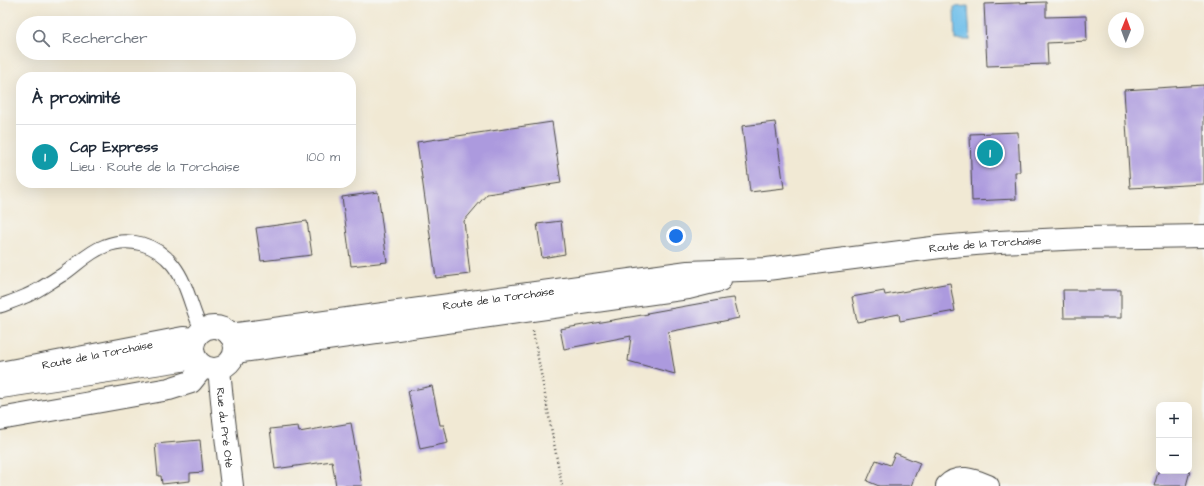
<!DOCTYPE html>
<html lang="fr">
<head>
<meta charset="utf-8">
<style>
	body { margin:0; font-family:"Architects Daughter",sans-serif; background:#f6f6f7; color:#1f2937 }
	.controls { position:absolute; right:12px; bottom:12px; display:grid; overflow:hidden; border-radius:8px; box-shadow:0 4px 16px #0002 }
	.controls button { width:36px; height:36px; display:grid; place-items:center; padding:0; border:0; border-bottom:1px solid #e0e1e3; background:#fff; color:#1f2937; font:20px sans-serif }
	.compass { position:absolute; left:1108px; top:12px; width:36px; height:36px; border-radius:50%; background:#fff; box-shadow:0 4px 16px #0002; rotate:1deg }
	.you { position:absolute; left:676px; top:236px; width:14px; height:14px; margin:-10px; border:3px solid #fff; border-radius:50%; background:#1a73e8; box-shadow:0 0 0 6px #1a73e833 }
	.badge { display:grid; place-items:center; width:26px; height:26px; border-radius:50%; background:#c8321e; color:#fff; font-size:13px; font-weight:700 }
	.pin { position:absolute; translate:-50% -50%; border:2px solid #fff; box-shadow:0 1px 4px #0006 }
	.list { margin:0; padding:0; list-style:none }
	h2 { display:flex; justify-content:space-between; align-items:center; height:52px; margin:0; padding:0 16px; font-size:17px }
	h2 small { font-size:13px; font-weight:400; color:#747a83 }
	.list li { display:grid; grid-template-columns:26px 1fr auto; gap:12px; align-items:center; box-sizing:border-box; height:64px; padding:0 16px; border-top:1px solid #e0e1e3 }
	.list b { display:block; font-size:15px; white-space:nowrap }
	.list p { margin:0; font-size:13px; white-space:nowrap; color:#747a83 }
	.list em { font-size:13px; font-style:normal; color:#747a83 }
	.icon { flex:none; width:22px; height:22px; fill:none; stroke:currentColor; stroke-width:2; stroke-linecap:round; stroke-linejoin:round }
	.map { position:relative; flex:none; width:1204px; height:486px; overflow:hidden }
	.search { position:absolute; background:#fff; box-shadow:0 4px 16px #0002; left:16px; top:16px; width:340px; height:44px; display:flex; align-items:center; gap:10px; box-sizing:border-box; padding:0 14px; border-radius:22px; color:#747a83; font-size:15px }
	.panel { position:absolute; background:#fff; box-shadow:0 4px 16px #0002; left:16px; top:72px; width:340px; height:116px; border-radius:16px }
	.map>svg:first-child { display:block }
	.water { fill:#6fbfea; stroke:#4d758a }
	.building { fill:#ac9ade }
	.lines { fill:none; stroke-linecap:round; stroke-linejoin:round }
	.lane-casing { stroke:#494844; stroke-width:15 }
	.street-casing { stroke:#494844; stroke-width:24 }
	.secondary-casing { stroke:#494844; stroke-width:24 }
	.path { stroke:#494844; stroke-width:2.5; stroke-dasharray:1 3; stroke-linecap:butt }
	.lane { stroke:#fff; stroke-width:13 }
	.street { stroke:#fff; stroke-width:22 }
	.secondary { stroke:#fff; stroke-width:22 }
	.labels { text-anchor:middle; stroke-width:3; stroke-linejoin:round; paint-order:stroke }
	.street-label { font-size:11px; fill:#2b2b2b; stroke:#f6f6f2 }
</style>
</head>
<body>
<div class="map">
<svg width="1204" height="486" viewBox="0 0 1204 486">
	<rect width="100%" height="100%" fill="#f6f6f2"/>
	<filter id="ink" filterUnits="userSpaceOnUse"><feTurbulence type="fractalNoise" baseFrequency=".025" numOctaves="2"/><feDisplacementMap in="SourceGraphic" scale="8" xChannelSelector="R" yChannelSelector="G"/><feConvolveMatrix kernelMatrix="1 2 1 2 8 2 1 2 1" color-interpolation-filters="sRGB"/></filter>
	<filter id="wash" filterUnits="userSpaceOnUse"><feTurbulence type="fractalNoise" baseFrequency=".012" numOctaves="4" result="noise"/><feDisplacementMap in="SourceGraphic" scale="16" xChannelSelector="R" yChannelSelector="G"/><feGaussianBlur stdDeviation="0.9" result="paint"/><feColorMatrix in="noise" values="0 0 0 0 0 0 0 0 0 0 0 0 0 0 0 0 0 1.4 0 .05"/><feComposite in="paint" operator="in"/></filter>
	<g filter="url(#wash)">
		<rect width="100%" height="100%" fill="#f1e9d4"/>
		<path class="water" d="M968,6l2,34h-15l-1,-33z"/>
		<g id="blocks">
			<path class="building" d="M1046,2v15l40,-1 1,25 -40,2 1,21 -61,2 -3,-62z
				M1204,85v99l-74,4 -6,-98z
				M552,122l9,61 -74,11 -23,27 6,53 -34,4 -19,-136z
				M775,122l9,66 -34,4 -8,-66z
				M1018,132l2,40h-5l1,27 -44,2 -2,-67z
				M378,192l9,70 -36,4 -9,-69z
				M307,221l5,34 -51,6 -5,-33z
				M561,221l4,33 -23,4 -5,-34z
				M950,283l5,28 -55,10 -1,-7 -42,8 -5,-25 32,-6 1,4z
				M1063,290h58v28h-57z
				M734,298l5,20 -71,14 7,42 -47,-13 3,-25 -67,13 -4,-20 88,-15 -1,-1 78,-14z
				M432,386l8,39h4l4,18 -28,6 -12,-58z
				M351,423l11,63h-26l-4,-25 -57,8 -5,-40 28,-3 1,6z
				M200,440l3,32 -13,1v8l-28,3 -1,-8h-3l-3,-32z
				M895,453l25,10 -9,23h-32l-12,-5 9,-21 14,5z
				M1159,469v2h31l-4,15h-32z"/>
		</g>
	</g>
	<g filter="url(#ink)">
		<use href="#blocks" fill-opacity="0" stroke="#494844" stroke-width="1"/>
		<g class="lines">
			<g class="lane-casing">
				<path id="lane" d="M0,306c8,-3 17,-6 26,-10 12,-5 24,-14 36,-21 14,-9 26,-23 43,-29 24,-10 51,-2 68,19 15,19 18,44 29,66"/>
			</g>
			<g class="street-casing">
				<g id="street">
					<path id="s1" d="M219,369l4,42 9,75"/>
					<path d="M0,419l169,-30 22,-7 12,-15"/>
					<path d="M947,486c12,-13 28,-5 41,0"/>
				</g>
			</g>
			<g class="secondary-casing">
				<g id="secondary">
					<circle cx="214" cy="348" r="21"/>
					<path id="s2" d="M230,335l458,-63 79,-3 173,-22 59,-5 86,-4 119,-2"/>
					<path d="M235,352l453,-64 32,-8"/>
					<path id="s3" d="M0,373l183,-35 12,1"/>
					<path d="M1,387l194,-29"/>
				</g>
			</g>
			<path class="path" d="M533,331l29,155"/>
			<use href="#lane" class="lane"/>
			<use href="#street" class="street"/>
			<use href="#secondary" class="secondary"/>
		</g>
	</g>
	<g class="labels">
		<g class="street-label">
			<text dy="4" stroke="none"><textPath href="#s2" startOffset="761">Route de la Torchaise</textPath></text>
			<text dy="4" stroke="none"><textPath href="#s2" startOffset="271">Route de la Torchaise</textPath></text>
			<text dy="4" stroke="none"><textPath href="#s3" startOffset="99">Route de la Torchaise</textPath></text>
			<text dy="4" stroke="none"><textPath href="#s1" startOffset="59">Rue du Pré Oté</textPath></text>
		</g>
	</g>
</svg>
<div class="controls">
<button>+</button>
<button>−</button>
</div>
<svg class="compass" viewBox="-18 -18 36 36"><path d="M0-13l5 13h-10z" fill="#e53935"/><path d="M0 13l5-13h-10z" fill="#747a83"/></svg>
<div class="you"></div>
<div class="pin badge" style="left:990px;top:153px;background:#0f9aa8">1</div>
<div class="search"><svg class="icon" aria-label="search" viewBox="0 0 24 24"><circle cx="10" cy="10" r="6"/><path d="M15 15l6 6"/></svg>Rechercher</div>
<section class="panel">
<h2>À proximité<small></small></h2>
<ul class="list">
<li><span class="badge" style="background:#0f9aa8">1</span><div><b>Cap Express</b><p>Lieu · Route de la Torchaise</p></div><em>100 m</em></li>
</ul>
</section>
</div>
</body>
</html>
